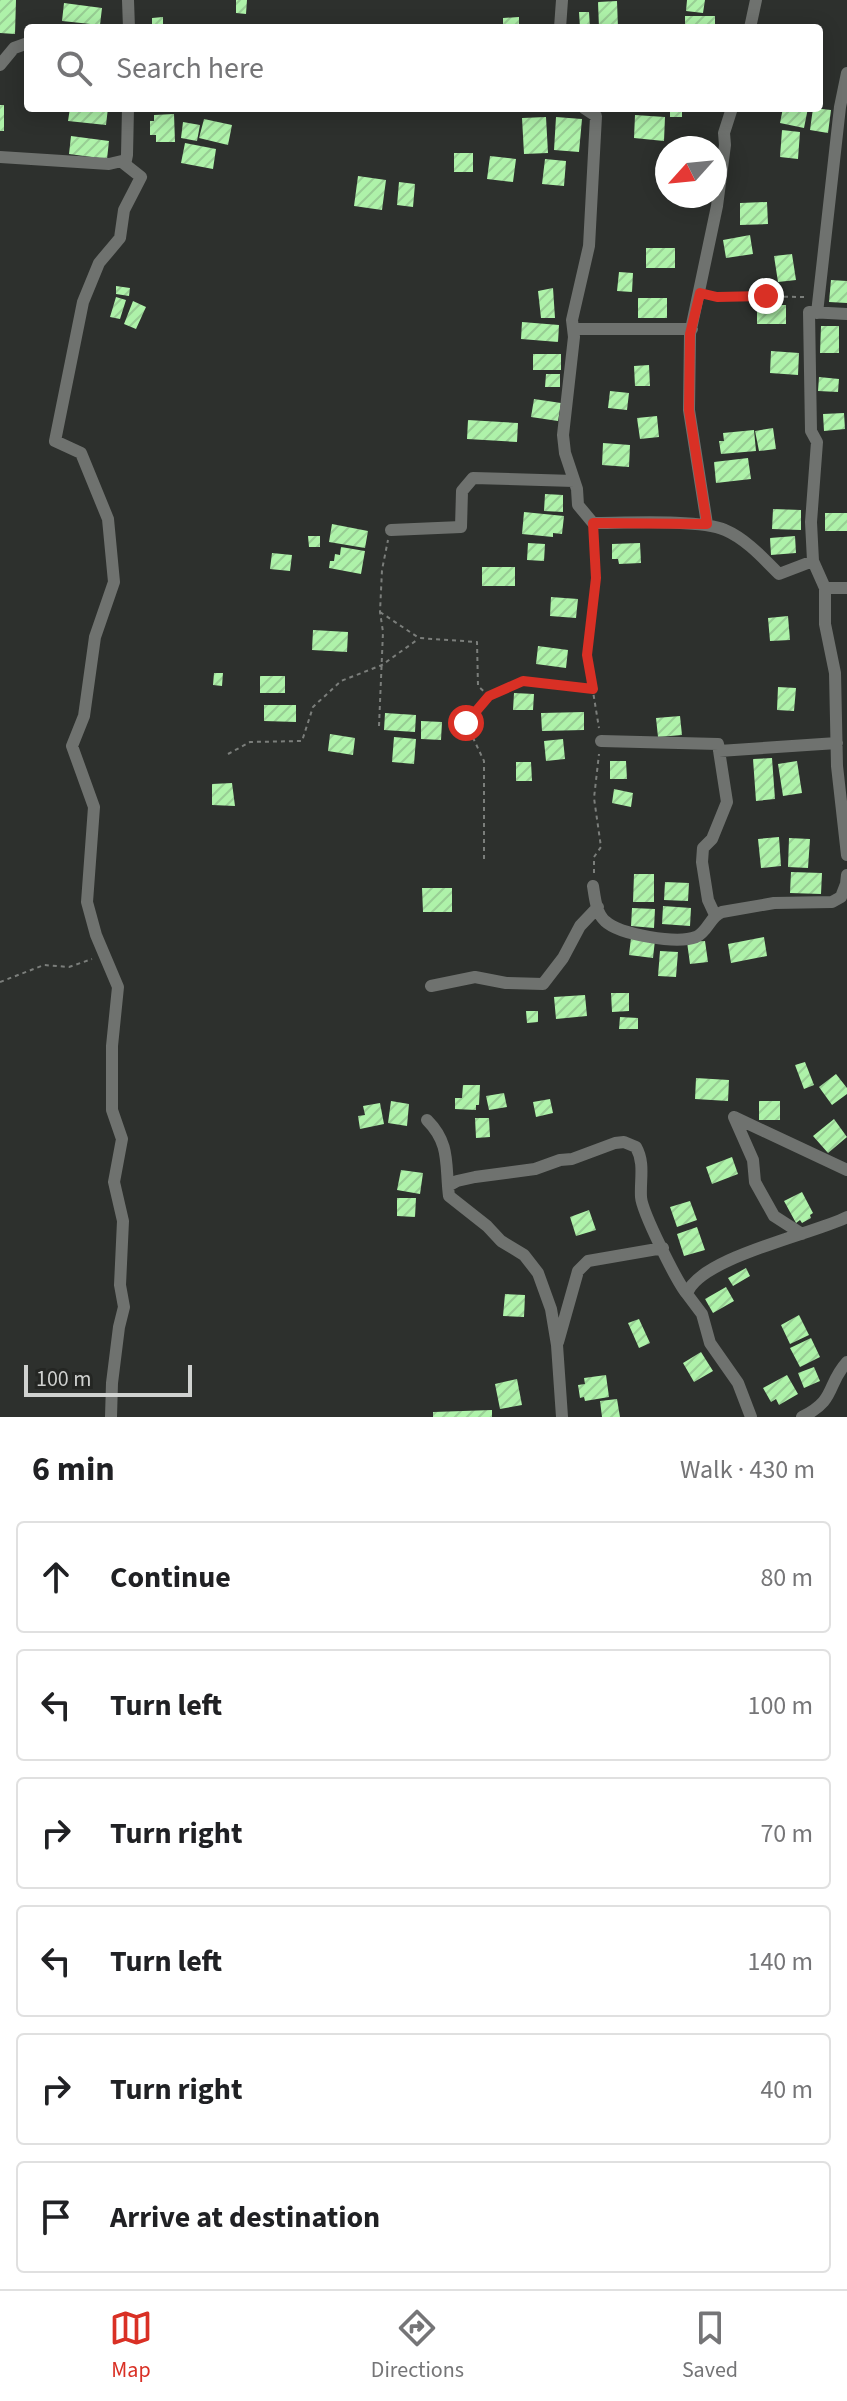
<!DOCTYPE html>
<html lang="en">
<head>
<meta charset="utf-8">
<style>
	body { margin:0; font-family:"Source Sans 3",sans-serif; background:#f6f6f6; color:#202124 }
	.compass { position:absolute; left:655px; top:136px; width:72px; height:72px; border-radius:50%; background:#fff; box-shadow:0 4px 20px #0003; rotate:243deg }
	.scale { position:absolute; left:24px; bottom:20px; width:168px; box-sizing:border-box; padding-left:8px; border:4px solid #d0d2d0; border-top:0; font-size:22px; line-height:28px; white-space:nowrap; color:#d0d2d0; -webkit-text-stroke:6px #242623; paint-order:stroke }
	.stop { position:absolute; width:24px; height:24px; margin:-18px; border:6px solid #d93025; border-radius:50%; background:#fff }
	.stop.end { background:#d93025; border-color:#fff; box-shadow:0 2px 8px #0008 }
	.list { margin:0; padding:0; list-style:none }
	h2 { display:flex; justify-content:space-between; align-items:center; height:104px; margin:0; padding:0 32px; font-size:34px }
	h2 small { font-size:26px; font-weight:400; color:#757577 }
	.list li { display:grid; grid-template-columns:52px 1fr auto; gap:24px; align-items:center; box-sizing:border-box; height:112px; margin:0 16px 16px; padding:0 16px; border:2px solid #e0e0e0; border-radius:8px }
	.list b { display:block; font-size:30px; white-space:nowrap }
	.list em { font-size:26px; font-style:normal; color:#757577 }
	.icon { flex:none; width:44px; height:44px; fill:none; stroke:currentColor; stroke-width:2; stroke-linecap:round; stroke-linejoin:round }
	.map { position:relative; flex:none; width:847px; height:1417px; overflow:hidden }
	.search { position:absolute; background:#fff; box-shadow:0 4px 20px #0003; left:24px; right:24px; top:24px; height:88px; display:flex; align-items:center; gap:20px; box-sizing:border-box; padding:0 28px; border-radius:8px; color:#757577; font-size:30px }
	.sheet { height:872px; background:#fff }
	nav { display:flex; justify-content:space-around; align-items:center; box-sizing:border-box; height:112px; border-top:2px solid #e0e0e0; background:#fff; font-size:22px; color:#757577 }
	nav a { display:grid; justify-items:center; gap:4px }
	nav .on { color:#d93025 }
	.map>svg:first-child { display:block }
	.building { fill:url(#building-hatch) }
	.lines { fill:none; stroke-linecap:round; stroke-linejoin:round }
	.path { stroke:#7b7e7b; stroke-width:2; stroke-dasharray:4 4; stroke-linecap:butt }
	.minor { stroke:#6f726f; stroke-width:12 }
	.route { stroke:#d93025; stroke-width:10 }
</style>
</head>
<body>
<div class="map">
<svg width="847" height="1417" viewBox="0 0 847 1417">
	<defs>
		<pattern id="building-hatch" width="6" height="6" patternUnits="userSpaceOnUse" patternTransform="scale(2)"><rect width="6" height="6" fill="#aef2a9"/><path d="M-1 1l2-2M0 6l6-6M5 7l2-2" fill="none" stroke="#98ce94"/></pattern>
	</defs>
	<rect width="100%" height="100%" fill="#2d302d"/>
	<path class="building" d="M0,0h16l-1,34 -15,-1z
		M236,0h11l-1,14 -10,-1z
		M687,0h18l-2,13 -17,-2z
		M617,1l1,27h-19l-1,-26z
		M64,3l38,5 -2,17 -38,-4z
		M579,12h10l1,16h-10z
		M685,16h30v12h-30z
		M163,17v11h-11v-10z
		M519,17v11h-16v-10z
		M0,105h4v26h-4z
		M70,108h38l-2,17 -38,-4z
		M670,108h12v9h-12z
		M783,108h25l-4,20 -24,-5z
		M813,108l18,2 -3,23 -18,-3z
		M174,114l1,28h-19v-7h-6v-14h4v-6z
		M635,115l30,2 -1,24 -30,-3z
		M546,117l2,36 -24,1 -2,-36z
		M556,117l26,2 -3,33 -25,-2z
		M204,119l28,6 -4,20 -29,-7z
		M183,122l17,3 -3,16 -16,-3z
		M782,130l18,2 -2,27 -18,-2z
		M71,136l38,5 -2,18 -38,-5z
		M185,143l31,6 -3,20 -32,-6z
		M454,153h19v19h-19z
		M490,156l26,3 -3,23 -26,-3z
		M545,159l21,2 -2,25 -22,-2z
		M358,176l28,4 -4,30 -28,-4z
		M399,182l16,2 -2,23 -16,-2z
		M767,202l1,22 -28,1v-22z
		M750,235l3,19 -27,4 -3,-18z
		M646,248h29v20h-29z
		M792,254l4,26 -18,2 -4,-26z
		M619,272l14,1 -1,19 -15,-1z
		M831,280l16,1v22l-18,-1z
		M116,286l14,2 -1,8 -13,-2z
		M553,288l2,30h-14l-3,-27z
		M116,297l10,3 -6,19 -10,-2z
		M638,298h29v20h-29z
		M133,301l13,6 -10,22 -12,-5z
		M757,305h29v19h-29z
		M522,322l37,3 -1,17 -37,-3z
		M821,326h18v27h-19z
		M771,351l28,2 -1,22 -28,-2z
		M533,354h28v16h-28z
		M649,365l1,21h-15l-1,-20z
		M546,374h14v13h-15z
		M819,377l20,2 -1,13 -20,-1z
		M610,391l19,2 -2,17 -19,-2z
		M534,399l27,4 -3,18 -27,-4z
		M844,413l1,16 -21,2 -1,-17z
		M657,416l2,21 -19,2 -3,-21z
		M468,420l50,3 -1,19 -50,-3z
		M773,428l3,21 -17,2 -4,-20z
		M754,430l2,21 -35,3 -2,-13h5l-1,-8z
		M603,443l27,2 -1,22 -27,-2z
		M748,458l3,21 -35,4 -2,-21z
		M545,494l18,1v17l-19,-1z
		M773,509l28,1v20l-29,-1z
		M524,512l40,4 -2,18 -9,-1v4l-31,-3z
		M825,513h22v18h-22z
		M332,524l36,7 -3,17 -36,-6z
		M308,536h12v11h-11z
		M795,536l1,17 -25,2 -1,-17z
		M528,543l17,1 -1,17 -17,-1z
		M640,543l1,20 -22,1 -1,-5h-6v-15z
		M341,547l24,4 -4,23 -32,-6 1,-7h4l1,-7 5,1z
		M272,553l20,2 -2,16 -20,-2z
		M482,567h33v19h-33z
		M551,597l27,2 -2,19 -26,-2z
		M788,616l2,24 -20,1 -2,-23z
		M313,630l35,2 -1,20 -35,-2z
		M538,646l30,4 -2,18 -30,-4z
		M214,673h9l-1,13 -9,-1z
		M260,676h25v17h-25z
		M778,687l18,1 -2,23 -17,-1z
		M514,693l20,1 -1,16h-20z
		M264,705h32v17l-32,-1z
		M584,712v18l-42,1 -1,-18z
		M385,713l31,2 -1,17 -31,-2z
		M680,716l2,19 -24,2 -2,-19z
		M421,721l21,1 -1,18 -20,-1z
		M330,734l25,4 -2,17 -25,-4z
		M394,737l22,2 -2,25 -22,-2z
		M563,739l2,20 -19,2 -2,-20z
		M772,758l3,41 -19,2 -3,-42z
		M610,761h16l1,18h-17z
		M797,761l5,32 -19,3 -5,-32z
		M516,762h15l1,19h-16z
		M232,783l3,23 -23,-1v-21z
		M614,789l19,4 -2,14 -19,-4z
		M779,837l2,29 -20,2 -3,-29z
		M789,838l21,1 -2,29 -20,-1z
		M791,872l31,1 -1,21 -31,-1z
		M634,874h20v28h-21z
		M665,882l24,1 -1,18 -24,-1z
		M422,888h30v24h-29z
		M663,906l28,2 -1,18 -28,-2z
		M632,908l23,1 -1,19 -23,-2z
		M764,937l3,19 -36,7 -3,-19z
		M631,938l24,2 -2,18 -24,-3z
		M705,941l3,21 -18,2 -3,-22z
		M660,951l18,1 -2,25 -18,-1z
		M611,993h18v18l-17,1z
		M585,995l2,21 -31,3 -2,-22z
		M526,1011h12v11l-11,1z
		M620,1017l18,1v11h-19z
		M805,1062l9,23 -10,4 -9,-24z
		M836,1074l11,14v6l-15,11 -13,-18z
		M696,1078l33,2 -1,21 -33,-2z
		M463,1085h17l-1,20h-3v5l-21,-1v-11h7z
		M504,1093l3,14 -18,3 -3,-14z
		M550,1099l3,14 -17,4 -3,-15z
		M391,1101l18,3 -2,22 -19,-3z
		M759,1101h21v19h-21z
		M380,1103l4,21 -24,5 -2,-13 7,-1 -2,-9z
		M475,1118h14l1,19 -14,1z
		M834,1119l13,18 -19,16 -15,-17z
		M732,1157l6,17 -26,10 -6,-17z
		M401,1170l22,3 -3,21 -23,-4z
		M802,1192l11,21 -3,2 1,3 -9,5 -2,-3 -4,3 -12,-22z
		M397,1198h19l-1,19 -18,-1z
		M690,1201l7,19 -20,7 -7,-20z
		M589,1210l7,20 -20,6 -6,-19z
		M697,1227l8,23 -21,6 -7,-22z
		M746,1268l4,8 -17,10 -5,-8z
		M726,1287l8,14 -21,12 -8,-14z
		M505,1294l20,1 -1,22 -21,-1z
		M799,1315l10,20 -19,9 -9,-19z
		M639,1319l11,24 -11,5 -11,-25z
		M811,1338l9,19 -20,10 -10,-19z
		M701,1352l12,19 -19,11 -11,-19z
		M814,1367l6,14 -16,7 -6,-15z
		M606,1375l3,22 -24,4 -1,-4 -4,1 -2,-13 7,-1 -1,-6z
		M787,1375l11,19 -19,11 -3,-6 -5,3 -8,-14z
		M517,1379l5,26 -22,4 -5,-25z
		M617,1399l3,18h-18l-2,-16z
		M492,1410v7h-59v-5z"/>
	<g class="lines">
		<path class="path" d="M712,296l93,1
			M594,536l2,42 -9,77 12,73
			M380,612l39,26 58,4 1,44 11,10 34,-15 69,8
			M379,726l4,-94 -3,-20 2,-42 6,-30
			M228,754l22,-12 52,-1 11,-34 28,-26 41,-16 35,-25
			M484,859v-98l-18,-38 22,-26
			M594,873v-16l7,-10 -7,-49 5,-44
			M0,982l44,-17 25,2 23,-8"/>
		<path class="minor" d="M128,0l1,28
			M560,28l2,-28
			M750,28l6,-28
			M0,65l14,-17 14,-5
			M584,108l12,8 -7,130 -17,74 2,17 -11,98 2,18 12,36 1,16 15,18c31,0 108,-4 132,7 21,9 38,28 54,44l34,-13
			M0,157l109,7 17,-4 1,-5 1,-47
			M817,313l23,-206 7,-34
			M847,314l-38,-2 2,119 6,11 -6,80 2,39 12,27v36l10,49 2,93 10,89
			M573,329h119
			M707,524l-18,-114 1,-76 27,-128 8,-61 -1,-12 8,-25
			M391,530l70,-3 1,-36 11,-13 101,3
			M825,588h22
			M601,741l117,3 9,58 -15,37 -9,9 -1,14 6,38 7,15
			M719,751l118,-8
			M593,886c2,12 3,27 12,35 15,14 72,23 91,16 12,-5 14,-21 26,-25l52,-9 58,-1 9,-5 5,-13 1,-9
			M431,986l44,-9 31,6 37,1 20,-26 17,-32 18,-19
			M734,1117l19,43 2,22 19,34 28,18
			M734,1117l113,53
			M427,1120c24,24 18,45 22,76l38,30 14,15 23,14 14,18 13,36 6,36 5,72
			M448,1186l9,-5 18,-4 60,-8 25,-9 12,-1 43,-16 9,-1 12,5c9,16 4,32 5,50 1,15 36,85 46,97
			M558,1342l20,-71 10,-10 75,-13
			M111,1417l1,-34 7,-56 5,-20 -4,-22 3,-64 -9,-39 8,-43 -10,-29v-64l6,-59 -22,-52 -9,-33 7,-95 -22,-61 12,-30 11,-79 19,-55 -6,-63 -27,-66 -26,-12 28,-139 16,-39 21,-25 4,-28 17,-33 -19,-15
			M751,1417l-13,-34 -28,-40 -8,-29 -15,-20c11,-36 126,-60 160,-77
			M802,1417c35,-17 24,-32 45,-55"/>
	</g>
	<g class="lines">
		<path class="route" d="M466,723l23,-27 34,-15 70,8 -6,-34 9,-77 -3,-55 114,1 -18,-114 1,-76 10,-41 17,4 49,-1"/>
	</g>
</svg>
<svg class="compass" viewBox="-18 -18 36 36"><path d="M0-13l5 13h-10z" fill="#e53935"/><path d="M0 13l5-13h-10z" fill="#757577"/></svg>
<div class="scale">100 m</div>
<div class="stop" style="left:466px;top:723px"></div>
<div class="stop end" style="left:766px;top:296px"></div>
<div class="search"><svg class="icon" aria-label="search" viewBox="0 0 24 24"><circle cx="10" cy="10" r="6"/><path d="M15 15l6 6"/></svg>Search here</div>
</div>
<section class="sheet">
<h2>6 min<small>Walk · 430 m</small></h2>
<ul class="list">
<li><svg class="icon" aria-label="ahead" viewBox="0 0 24 24"><path d="M12 20V5M6 11l6-6 6 6"/></svg><div><b>Continue</b></div><em>80 m</em></li>
<li><svg class="icon" aria-label="left" viewBox="0 0 24 24"><path d="M17 20v-9H6M10 6l-5 5 5 5"/></svg><div><b>Turn left</b></div><em>100 m</em></li>
<li><svg class="icon" aria-label="right" viewBox="0 0 24 24"><path d="M7 20v-9h11M14 6l5 5-5 5"/></svg><div><b>Turn right</b></div><em>70 m</em></li>
<li><svg class="icon" aria-label="left" viewBox="0 0 24 24"><path d="M17 20v-9H6M10 6l-5 5 5 5"/></svg><div><b>Turn left</b></div><em>140 m</em></li>
<li><svg class="icon" aria-label="right" viewBox="0 0 24 24"><path d="M7 20v-9h11M14 6l5 5-5 5"/></svg><div><b>Turn right</b></div><em>40 m</em></li>
<li><svg class="icon" aria-label="arrive" viewBox="0 0 24 24"><path d="M6 21V4h12l-3 4 3 4H6"/></svg><div><b>Arrive at destination</b></div></li>
</ul>
</section>
<nav>
<a class="on"><svg class="icon" aria-label="map" viewBox="0 0 24 24"><path d="M3 6l6-2 6 2 6-2v14l-6 2-6-2-6 2zM9 4v14M15 6v14"/></svg>Map</a>
<a><svg class="icon" aria-label="directions" viewBox="0 0 24 24"><path d="M12 3l9 9-9 9-9-9zM9 14v-3h6M13 9l2 2-2 2"/></svg>Directions</a>
<a><svg class="icon" aria-label="saved" viewBox="0 0 24 24"><path d="M7 4h10v16l-5-4-5 4z"/></svg>Saved</a>
</nav>
</body>
</html>
